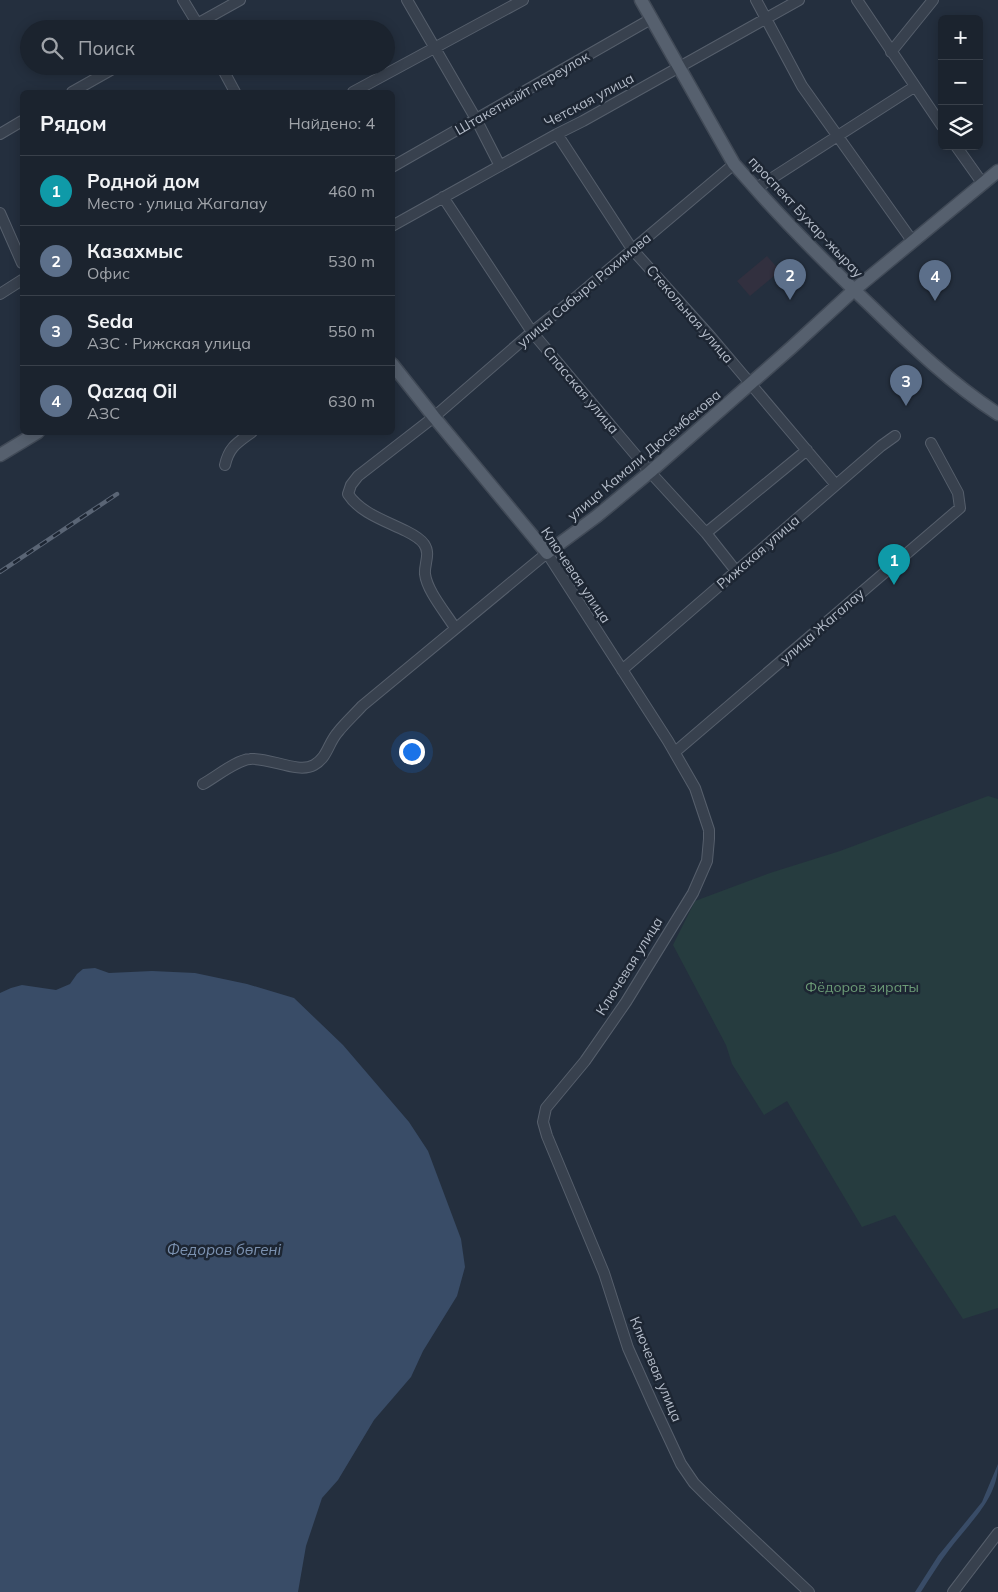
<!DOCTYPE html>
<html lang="ru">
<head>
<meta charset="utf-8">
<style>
	body { margin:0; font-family:Mulish,sans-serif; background:#282f3a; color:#f1f3f6 }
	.controls { position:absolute; right:15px; top:15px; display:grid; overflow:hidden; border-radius:8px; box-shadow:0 2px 12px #0003 }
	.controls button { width:45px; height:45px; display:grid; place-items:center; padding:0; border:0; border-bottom:1px solid #39404a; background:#1b232e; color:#f1f3f6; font:25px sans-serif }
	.you { position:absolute; left:411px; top:751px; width:18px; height:18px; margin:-12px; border:4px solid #fff; border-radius:50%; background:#1a73e8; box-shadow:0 0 0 8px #1a73e833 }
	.badge { display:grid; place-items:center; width:32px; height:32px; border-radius:50%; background:#0b8043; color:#fff; font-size:16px; font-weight:700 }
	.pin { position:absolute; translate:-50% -41px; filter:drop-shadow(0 1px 2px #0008) }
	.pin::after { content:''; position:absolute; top:26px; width:18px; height:15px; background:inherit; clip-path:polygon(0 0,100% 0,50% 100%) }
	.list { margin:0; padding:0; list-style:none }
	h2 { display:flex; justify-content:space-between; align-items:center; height:65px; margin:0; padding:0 20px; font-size:21px }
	h2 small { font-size:16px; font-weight:400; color:#a0a4aa }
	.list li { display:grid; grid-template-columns:32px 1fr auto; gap:15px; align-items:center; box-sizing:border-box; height:70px; padding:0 20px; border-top:1px solid #39404a }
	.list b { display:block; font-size:19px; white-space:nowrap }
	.list p { margin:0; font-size:16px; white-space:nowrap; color:#a0a4aa }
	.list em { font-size:16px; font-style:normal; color:#a0a4aa }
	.icon { flex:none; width:28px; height:28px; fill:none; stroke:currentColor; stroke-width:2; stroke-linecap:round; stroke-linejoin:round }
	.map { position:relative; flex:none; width:998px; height:1592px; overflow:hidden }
	.search { position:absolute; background:#1b232e; box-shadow:0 2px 12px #0003; left:20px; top:20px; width:375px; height:55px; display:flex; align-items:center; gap:12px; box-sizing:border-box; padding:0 18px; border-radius:28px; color:#a0a4aa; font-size:19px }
	.panel { position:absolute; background:#1b232e; box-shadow:0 2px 12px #0003; left:20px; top:90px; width:375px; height:345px; border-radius:8px }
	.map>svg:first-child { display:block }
	.medical { fill:#32303f }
	.green { fill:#263c3f }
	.water { fill:#394c67 }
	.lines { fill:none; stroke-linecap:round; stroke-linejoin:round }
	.minor-casing { stroke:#565f6c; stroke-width:12 }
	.major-casing { stroke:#414a57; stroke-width:15 }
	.minor { stroke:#38414e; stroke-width:10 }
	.major { stroke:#56606e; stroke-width:12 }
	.rail-casing { stroke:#5a6575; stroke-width:4.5 }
	.rail { stroke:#1d2633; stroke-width:2.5; stroke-dasharray:8; stroke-linecap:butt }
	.labels { text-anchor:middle; stroke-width:5; stroke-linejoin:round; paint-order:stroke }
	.street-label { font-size:14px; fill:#b4bcc9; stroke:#1d2633 }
	.park-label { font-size:14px; fill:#6b9a76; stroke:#1d2633 }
	.water-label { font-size:15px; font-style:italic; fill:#7c92b1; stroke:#1d2633 }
</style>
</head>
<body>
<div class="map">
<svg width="998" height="1592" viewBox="0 0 998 1592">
	<rect width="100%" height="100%" fill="#242f3e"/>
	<path class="medical" d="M767,256l13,15 -30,25 -13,-15z"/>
	<path class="green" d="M988,796l10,3v509l-35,11 -68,-104 -33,12 -75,-126 -23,14 -32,-51 -6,-19 -53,-100 22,-44 75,-28 70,-22z"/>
	<path class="water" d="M95,968l14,5 43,-2 43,2 52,11 47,14 49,47 66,77 19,29 33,88 4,28 -8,29 -34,55 -12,26 -37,43 -36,60 -16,18 -16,48 -8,46h-298v-599l11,-5 11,-3 34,5 14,-6 7,-10 6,-5z
		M998,1464c0,35 -29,59 -49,86 -10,13 -19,28 -28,42h-6l23,-36 44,-54z"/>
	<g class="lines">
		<g class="minor-casing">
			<path id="minor" d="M183,0l17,28
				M407,0l69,119 24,47
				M756,0l46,86 111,156
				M857,0l85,126
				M188,29l52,-29
				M891,52l42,-52
				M221,66l14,26
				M72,92l46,-26
				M353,92l170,-92
				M0,134l22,-13
				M557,134l75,115 79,88 125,148
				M956,146l27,38
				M392,167l259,-148
				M755,189l159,-102
				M443,197l89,135 118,140 56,61 30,38
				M0,213l22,50
				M392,226l165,-92 26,-13 216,-121
				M0,294l22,-14
				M225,465c4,-18 12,-22 27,-33
				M706,533l101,-83
				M455,628c-9,-15 -28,-37 -30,-54 -1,-10 6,-20 -1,-30 -4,-6 -12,-10 -18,-13 -20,-10 -46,-18 -58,-37l3,-9 7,-9 76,-59 98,-85 43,-34 159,-134
				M622,670l259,-224 14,-10
				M675,752l285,-244 -2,-15 -27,-50
				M203,784c13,-7 33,-24 47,-25 19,-2 48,15 64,6 14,-8 14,-22 24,-33 7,-9 16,-17 24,-26l185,-153 121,188 27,47 14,42v9l-2,22 -14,32 -67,109 -41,59 -39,47 -3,14 4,14 57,137 24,75 25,56 28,60 13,19 14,14 101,95
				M953,1592l45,-59"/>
		</g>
		<g class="major-casing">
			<path id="major" d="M641,0l93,164 16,18c38,44 81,86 123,126 39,38 79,76 125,106
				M392,364l42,53 113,136 50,-37 53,-44 142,-125 62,-57 144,-119
				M0,455l38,-23"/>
		</g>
		<use href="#minor" class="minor"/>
		<use href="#major" class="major"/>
		<g class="rail-casing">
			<path id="rail" d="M0,572l117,-78"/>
		</g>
		<use href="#rail" class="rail"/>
	</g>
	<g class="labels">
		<g class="street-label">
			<text transform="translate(522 93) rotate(-30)" y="5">Штакетныйт переулок</text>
			<text transform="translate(589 100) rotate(-28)" y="5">Четская улица</text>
			<text transform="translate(806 217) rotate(47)" y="5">проспект Бухар-жырау</text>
			<text transform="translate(584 290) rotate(-40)" y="5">улица Сабыра Рахимова</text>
			<text transform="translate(690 314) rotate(49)" y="5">Стекольная улица</text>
			<text transform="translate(581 390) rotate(50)" y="5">Спасская улица</text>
			<text transform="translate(644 455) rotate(-40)" y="5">улица Камали Дюсембекова</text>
			<text transform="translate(758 552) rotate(-41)" y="5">Рижская улица</text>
			<text transform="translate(576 575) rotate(56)" y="5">Ключевая улица</text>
			<text transform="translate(822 626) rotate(-41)" y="5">улица Жагалау</text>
			<text transform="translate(629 966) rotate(-58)" y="5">Ключевая улица</text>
			<text transform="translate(656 1369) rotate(67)" y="5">Ключевая улица</text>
		</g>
		<g class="park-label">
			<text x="862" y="992">Фёдоров зираты</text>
		</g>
		<g class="water-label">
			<text x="224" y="1255">Федоров бөгені</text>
		</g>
	</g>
</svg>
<div class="controls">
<button>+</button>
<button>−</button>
<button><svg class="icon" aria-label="layers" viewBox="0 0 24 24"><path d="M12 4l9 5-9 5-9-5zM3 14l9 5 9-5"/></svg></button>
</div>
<div class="you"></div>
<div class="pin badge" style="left:894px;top:585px;background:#0f9aa8">1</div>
<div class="pin badge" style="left:790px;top:300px;background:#5c6f8a">2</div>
<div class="pin badge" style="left:906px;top:406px;background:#5c6f8a">3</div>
<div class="pin badge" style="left:935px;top:301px;background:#5c6f8a">4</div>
<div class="search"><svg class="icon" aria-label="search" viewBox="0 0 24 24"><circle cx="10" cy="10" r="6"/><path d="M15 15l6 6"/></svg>Поиск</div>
<section class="panel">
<h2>Рядом<small>Найдено: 4</small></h2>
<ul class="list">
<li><span class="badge" style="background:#0f9aa8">1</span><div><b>Родной дом</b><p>Место · улица Жагалау</p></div><em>460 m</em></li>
<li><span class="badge" style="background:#5c6f8a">2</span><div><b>Казахмыс</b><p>Офис</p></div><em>530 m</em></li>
<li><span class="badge" style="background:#5c6f8a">3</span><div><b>Seda</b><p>АЗС · Рижская улица</p></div><em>550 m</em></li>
<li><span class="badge" style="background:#5c6f8a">4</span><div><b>Qazaq Oil</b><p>АЗС</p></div><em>630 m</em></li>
</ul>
</section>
</div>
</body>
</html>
